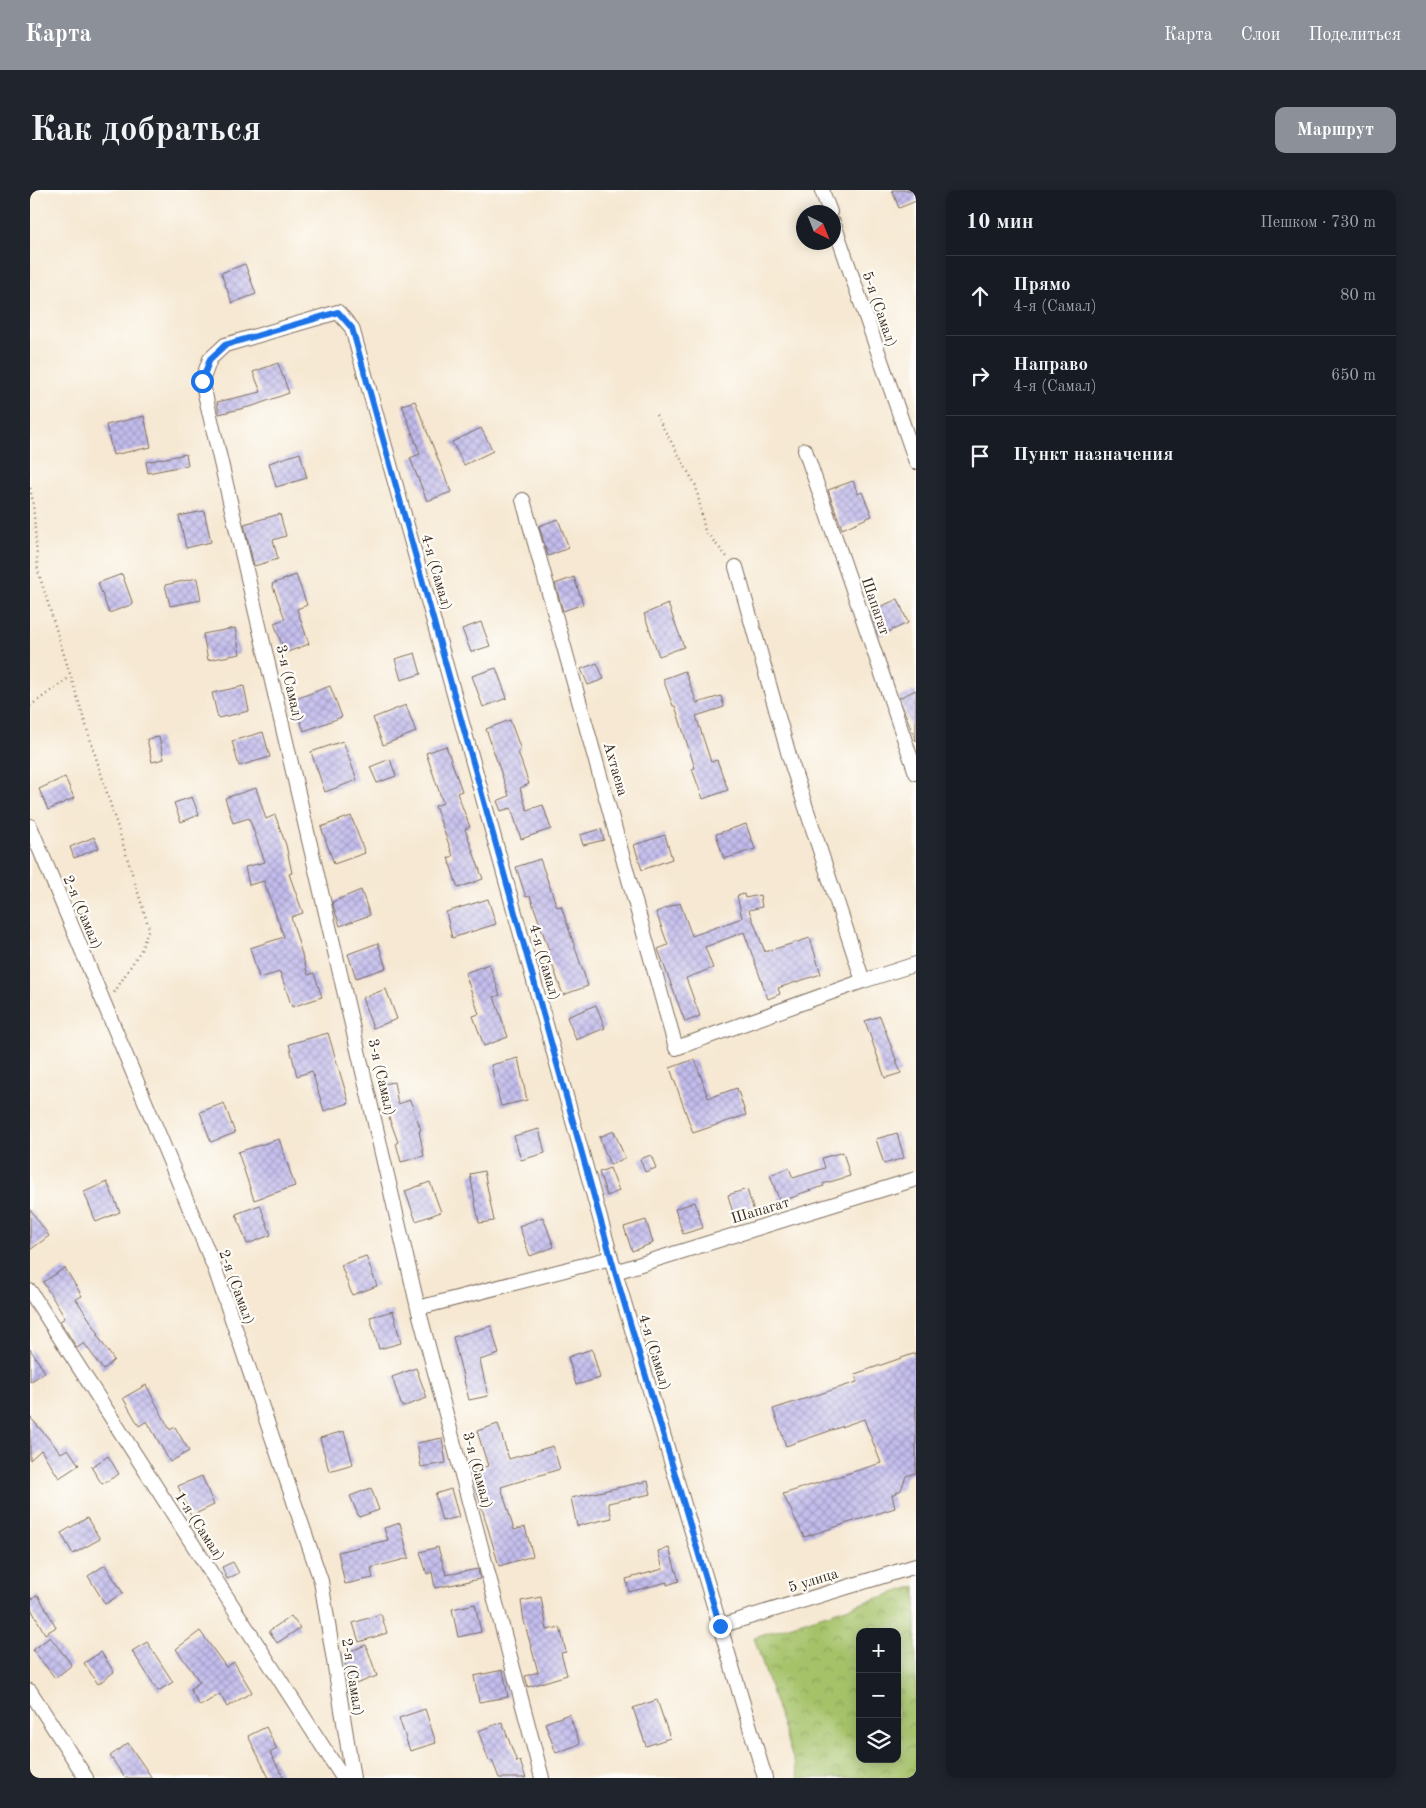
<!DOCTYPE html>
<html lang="ru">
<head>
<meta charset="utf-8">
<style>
	body { margin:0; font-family:"Old Standard TT",serif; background:#20242c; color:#f1f3f6 }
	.controls { position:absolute; right:15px; bottom:15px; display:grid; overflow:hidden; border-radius:10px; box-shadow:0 2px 12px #0003 }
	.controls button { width:45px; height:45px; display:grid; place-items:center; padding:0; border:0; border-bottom:1px solid #363941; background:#171b24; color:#f1f3f6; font:25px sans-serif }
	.compass { position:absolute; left:766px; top:15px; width:45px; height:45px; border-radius:50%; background:#171b24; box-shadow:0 2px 12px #0003; rotate:137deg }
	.stop { position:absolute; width:15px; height:15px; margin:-11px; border:4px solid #1a73e8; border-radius:50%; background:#fff }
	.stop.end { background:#1a73e8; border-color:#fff; box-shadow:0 1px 5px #0008 }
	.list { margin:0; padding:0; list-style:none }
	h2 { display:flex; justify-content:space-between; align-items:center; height:65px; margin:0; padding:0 20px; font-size:21px }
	h2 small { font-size:16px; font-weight:400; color:#9ea1a6 }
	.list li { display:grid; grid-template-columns:32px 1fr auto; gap:15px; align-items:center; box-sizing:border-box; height:80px; padding:0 20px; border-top:1px solid #363941 }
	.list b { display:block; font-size:19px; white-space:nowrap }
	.list p { margin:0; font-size:16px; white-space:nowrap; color:#9ea1a6 }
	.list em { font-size:16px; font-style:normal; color:#9ea1a6 }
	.icon { flex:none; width:28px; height:28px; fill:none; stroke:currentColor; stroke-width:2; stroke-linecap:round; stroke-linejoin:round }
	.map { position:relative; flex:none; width:886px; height:1588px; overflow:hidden; border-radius:10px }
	header { display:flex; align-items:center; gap:30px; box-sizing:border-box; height:70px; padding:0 25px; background:#8c9099; color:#fff }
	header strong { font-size:24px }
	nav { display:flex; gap:28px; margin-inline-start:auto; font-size:18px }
	.intro { display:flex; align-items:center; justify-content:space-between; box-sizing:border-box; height:120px; padding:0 30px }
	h1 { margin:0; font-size:35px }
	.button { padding:12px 22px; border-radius:10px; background:#8c9099; color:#fff; font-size:18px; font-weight:700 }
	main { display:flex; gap:30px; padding:0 30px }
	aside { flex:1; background:#171b24; border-radius:10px; box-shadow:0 2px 12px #0003 }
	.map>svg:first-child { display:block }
	.park { fill:url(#park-crowns); stroke:#707644; fill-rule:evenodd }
	.building { fill:url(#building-cross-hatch) }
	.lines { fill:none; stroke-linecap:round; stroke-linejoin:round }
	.minor-casing { stroke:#7c6c5d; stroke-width:16 }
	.path { stroke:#7c6c5d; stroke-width:2.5; stroke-dasharray:1 4; stroke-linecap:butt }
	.minor { stroke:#fff; stroke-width:14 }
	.route { stroke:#1a73e8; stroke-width:6 }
	.labels { text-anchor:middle; stroke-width:4.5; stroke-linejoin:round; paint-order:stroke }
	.street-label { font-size:15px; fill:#3b2a1e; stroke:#fdfcf7 }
</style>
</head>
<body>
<header>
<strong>Карта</strong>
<nav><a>Карта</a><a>Слои</a><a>Поделиться</a></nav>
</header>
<div class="intro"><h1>Как добраться</h1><a class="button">Маршрут</a></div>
<main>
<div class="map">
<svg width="886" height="1588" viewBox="0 0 886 1588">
	<defs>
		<pattern id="park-crowns" width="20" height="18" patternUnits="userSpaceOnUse" patternTransform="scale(1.25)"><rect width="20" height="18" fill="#a5c269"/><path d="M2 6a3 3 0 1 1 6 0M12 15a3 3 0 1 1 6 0" fill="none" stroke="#889e56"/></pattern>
		<pattern id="building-cross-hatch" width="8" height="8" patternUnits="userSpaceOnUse" patternTransform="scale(1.25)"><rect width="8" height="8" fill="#c3bdee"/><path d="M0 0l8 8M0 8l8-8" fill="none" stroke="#a09ac0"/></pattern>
	</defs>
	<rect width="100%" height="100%" fill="#fdfcf7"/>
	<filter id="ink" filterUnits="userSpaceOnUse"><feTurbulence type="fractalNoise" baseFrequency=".02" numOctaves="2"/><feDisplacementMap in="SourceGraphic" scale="10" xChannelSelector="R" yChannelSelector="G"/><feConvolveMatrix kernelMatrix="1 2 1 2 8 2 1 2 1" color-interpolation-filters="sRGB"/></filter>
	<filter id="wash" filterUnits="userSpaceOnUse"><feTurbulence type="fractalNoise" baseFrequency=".0096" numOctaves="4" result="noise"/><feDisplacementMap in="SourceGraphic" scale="20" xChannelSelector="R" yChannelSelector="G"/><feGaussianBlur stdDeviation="1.12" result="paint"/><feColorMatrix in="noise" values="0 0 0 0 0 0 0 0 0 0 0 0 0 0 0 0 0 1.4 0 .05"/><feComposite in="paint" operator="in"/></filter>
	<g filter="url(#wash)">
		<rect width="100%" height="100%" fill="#f6e8d2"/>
		<path class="park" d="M886,1396v192h-117l-45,-141zM830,1442h37v127h-37z"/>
		<g id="blocks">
			<path class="building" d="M862,0h24v11l-17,7z
				M215,74l11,30 -24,9 -11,-30z
				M248,173l11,30 -36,13 -34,8 -2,-12 44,-10 -8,-20z
				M385,211l36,91 -24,9 -17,-43 10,-4 -18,-49z
				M114,226l7,31 -38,8 -7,-30z
				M451,238l12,23 -29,14 -12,-23z
				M270,263l7,25 -31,9 -7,-24z
				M156,264l2,11 -40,8 -2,-11z
				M823,291l5,13 4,-2 10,24 -30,13 -14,-39z
				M174,321l7,31 -25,6 -7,-32z
				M250,324l6,22 -13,4 5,19 -24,7 -10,-42z
				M528,329l11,29 -21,8 -9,-30z
				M92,384l11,30 -24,9 -11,-30z
				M266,385l11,30 -10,4 12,35 -24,9 -11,-30 11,-4 -13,-35z
				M544,387l9,27 -20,7 -8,-27z
				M167,388l4,22 -31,6 -5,-21z
				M868,409l10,24 -29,13 -9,-25z
				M638,414l16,43 -25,9 -15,-42z
				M451,432l9,24 -19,6 -9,-23z
				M205,438l5,26 -32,6 -5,-26z
				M385,463l6,21 -20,6 -6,-21z
				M567,473l7,16 -16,6 -7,-16z
				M466,478l11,30 -24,9 -11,-31z
				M655,481l12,32 24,-7 3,11 -28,9 15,46 6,-2 11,30 -25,9 -11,-30 3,-1 -20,-62h-2l-10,-27z
				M214,496l5,25 -31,7 -6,-25z
				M300,496l12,31 -38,14 -11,-31z
				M886,500v51l-17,-43z
				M376,515l10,27 -33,13 -10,-27z
				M480,530l11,30 -3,2 11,32 -9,4 7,22 16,-5 8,24 -30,10 -10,-31 -10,3 -4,-10 12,-5 -23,-67z
				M233,542l7,25 -31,9 -7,-25z
				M129,547l5,22 -12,3 -5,-23z
				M313,551l14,39 -32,12 -14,-40z
				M416,556l16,45 -5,2 13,34 -5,2 18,50 -25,9 -10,-30 5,-2 -18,-50 8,-3 -17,-50z
				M360,569l6,17 -19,7 -7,-16z
				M35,587l9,21 -26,12 -9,-21z
				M226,598l10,31 9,-4 11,30 6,28 -3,1 14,39 -12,4 17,58 6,-2 8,24 -30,10 -12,-35 -21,6 -9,-30 34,-11 -20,-56 -15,4 -4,-18 20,-5 -16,-44 -16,5 -8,-25z
				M162,607l7,18 -18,7 -7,-19z
				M321,626l14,37 -31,11 -13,-37z
				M716,634l9,25 -31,10 -8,-25z
				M571,639l3,11 -21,5 -3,-10z
				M635,645l7,24 -30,11 -8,-25z
				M64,647l5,11 -25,10 -4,-11z
				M510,669l17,48 4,-1 27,80 -25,9 -12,-34 -5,2 -4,-11 7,-2 -19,-54 -4,1 -10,-30z
				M331,700l9,25 -30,11 -8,-24z
				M714,704l1,4 15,-3 2,12 -13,3 16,42 45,-14 11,36 -43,14 2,6 -12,5 -24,-67 -39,15 8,21 -27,10 14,38 -15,6 -27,-73 10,-4 -12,-33 24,-9 12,33 50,-18 -5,-22z
				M458,709l8,25 -44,14 -6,-26z
				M348,753l8,25 -30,10 -8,-24z
				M459,774l11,31 -6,2 14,40 -24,9 -11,-30 6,-2 -14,-41z
				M356,799l11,30 -24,9 -11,-30z
				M566,815l9,23 -29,12 -9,-23z
				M850,826l21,57 -16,5 -20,-57z
				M298,843l21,70 -25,8 -12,-40 -15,5 -8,-32z
				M488,868l9,42 -26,6 -10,-41z
				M665,869l13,39 29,-10 9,27 -53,18 -23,-65z
				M364,892l4,22 12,-4 11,30 -2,1 5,25 -23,6 -5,-19 2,-1 -12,-33 1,-1 -4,-24z
				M194,913l11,30 -24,9 -11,-30z
				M509,939l6,24 -24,7 -7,-24z
				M584,941l11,27 -15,7 -11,-28z
				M867,943l7,25 -20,6 -8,-25z
				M249,949l16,47 -41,14 -16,-48z
				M813,962l7,24 -27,8 1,2 -25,8v1l-19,7 -10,-27 19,-7 4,10 32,-10 -3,-10z
				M621,965l5,13 -11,4 -5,-13z
				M580,978l9,23 -12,5 -8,-24z
				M454,981l10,50 -15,2 -9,-49z
				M77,992l13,30 -24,10 -12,-30z
				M400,992l11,30 -25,9 -11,-30z
				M717,999l7,23 -20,5 -6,-22z
				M665,1012l8,26 -20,6 -8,-25z
				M230,1015l11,30 -24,9 -11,-30z
				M0,1019l19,27 -19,14z
				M513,1027l11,30 -24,9 -11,-30z
				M616,1030l7,23 -21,8 -8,-24z
				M336,1066l11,30 -25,9 -11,-30z
				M35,1078l17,28 -6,3 23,35 -2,1 17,25 -11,10 -19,-27 -7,5 -17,-27 5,-3 -22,-36z
				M363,1121l8,32 -22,6 -9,-32z
				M461,1136l8,28 -19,6 8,36 -19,4 -16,-63z
				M0,1159l15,23 -15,10z
				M562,1159l8,29 -24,7 -8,-28z
				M886,1163v120l-10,3 -5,14 -9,5 3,13 -91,29 -21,-43 98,-31 -17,-44 -78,27 -13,-37 84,-27 -2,-8z
				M386,1178l11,30 -25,9 -10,-30z
				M116,1195l24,45 5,-3 14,24 -19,11 -23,-41 -8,5 -16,-28z
				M0,1227l31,36 7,-4 11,16 -20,13 -18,-28 -11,10z
				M468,1234l11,35 44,-13 7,23 -59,18 13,43 11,-3 8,29 -34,10 -28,-95 17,-5 -11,-35z
				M314,1241l9,33 -24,7 -9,-33z
				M412,1248l4,25 -25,4 -4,-24z
				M78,1266l11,18 -17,10 -11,-17z
				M172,1286l12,29 -23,11 -13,-30z
				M618,1291l3,13 -43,9 4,15 -35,8 -6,-28z
				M341,1298l8,22 -20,7 -9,-21z
				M421,1299l8,28 -17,4 -7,-27z
				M57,1328l13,21 -27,15 -12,-21z
				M370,1333l9,35 -38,10 2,10 -28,6 -7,-32 50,-12 -4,-12z
				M408,1357l8,28 32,-6 2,10 -45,9 -3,-16 -5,2 -7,-22z
				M639,1358l10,33 -12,4v-3l-38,10 -3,-13 37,-10 -5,-18z
				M203,1372l6,11 -12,6 -5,-12z
				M75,1375l18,28 -18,11 -17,-28z
				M8,1405l18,32 -11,7 -15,-27v-7z
				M511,1407l6,33 13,-3 6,25 -5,1 6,22 -39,12 -3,-11 13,-4 -14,-51 -3,-20z
				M445,1414l6,28 -23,5 -6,-28z
				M351,1424l6,19 -28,9 -6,-19z
				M261,1426l9,12 -23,15 -8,-12z
				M170,1441l26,36 8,-5 18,30 -25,15 -7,-13 -20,12 -10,-17 10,-7 -24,-33z
				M20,1447l22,28 -17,13 -22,-28z
				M117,1452l26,40 -15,9 -26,-40z
				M336,1455l11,31 -24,9 -11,-31z
				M71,1462l13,20 -16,12 -14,-21z
				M473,1480l5,27 -29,5 -5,-26z
				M627,1510l13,38 -24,8 -13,-38z
				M395,1519l11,34 -26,8 -11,-33z
				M539,1524l11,30 -24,9 -11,-30z
				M472,1532l15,40 3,-1 6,17h-27l-7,-18 -3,1 -11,-30z
				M236,1537l11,22 -7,4 14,25h-15l-21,-42z
				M98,1553l24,35h-27l-15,-22z"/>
		</g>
	</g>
	<g filter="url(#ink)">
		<use href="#blocks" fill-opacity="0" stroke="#7c6c5d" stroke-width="1"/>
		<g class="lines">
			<g class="minor-casing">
				<path id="minor" d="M793,0l-1,1 8,21
					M804,34l82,238
					M775,260l111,323
					M493,310l153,548 187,-67 53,-17
					M706,377l54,192 73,222
					M0,636l185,443 106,312 32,197
					M585,1082l301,-93
					M0,1101l313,487
					M388,1118l193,-50
					M690,1436l196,-60
					M0,1501l56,87
					M512,1588l-124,-470 -216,-927 8,-22 15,-14 113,-33 14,16 263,944 150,506"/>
			</g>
			<path class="path" d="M626,225l40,71 9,45 23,27
				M0,298l3,14 5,69 111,357 -8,22 -27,43
				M0,516l40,-29"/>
			<use href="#minor" class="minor"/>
		</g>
	</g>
	<g class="lines" filter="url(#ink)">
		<path class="route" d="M172,191l8,-22 15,-14 113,-33 14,16 263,944 105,354"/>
	</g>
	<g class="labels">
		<g class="street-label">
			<text transform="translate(850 119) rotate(71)" y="5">5-я (Самал)</text>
			<text transform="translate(407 382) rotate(74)" y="5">4-я (Самал)</text>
			<text transform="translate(846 416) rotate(71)" y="5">Шапагат</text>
			<text transform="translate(260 493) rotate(77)" y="5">3-я (Самал)</text>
			<text transform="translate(586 579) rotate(74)" y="5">Ахтаева</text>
			<text transform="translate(53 722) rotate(67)" y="5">2-я (Самал)</text>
			<text transform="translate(515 772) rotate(74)" y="5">4-я (Самал)</text>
			<text transform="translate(352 887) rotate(77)" y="5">3-я (Самал)</text>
			<text transform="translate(730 1020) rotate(-17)" y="5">Шапагат</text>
			<text transform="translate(207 1097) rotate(70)" y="5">2-я (Самал)</text>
			<text transform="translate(625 1162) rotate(73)" y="5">4-я (Самал)</text>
			<text transform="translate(448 1280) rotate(75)" y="5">3-я (Самал)</text>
			<text transform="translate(170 1336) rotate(57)" y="5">1-я (Самал)</text>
			<text transform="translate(783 1390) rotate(-17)" y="5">5 улица</text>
			<text transform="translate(323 1487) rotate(81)" y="5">2-я (Самал)</text>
		</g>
	</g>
</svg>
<div class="controls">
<button>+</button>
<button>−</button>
<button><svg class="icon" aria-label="layers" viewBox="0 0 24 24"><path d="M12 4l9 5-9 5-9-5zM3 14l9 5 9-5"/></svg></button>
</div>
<svg class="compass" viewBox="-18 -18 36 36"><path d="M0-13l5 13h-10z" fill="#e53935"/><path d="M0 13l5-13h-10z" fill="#9ea1a6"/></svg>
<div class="stop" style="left:172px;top:191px"></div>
<div class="stop end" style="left:690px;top:1436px"></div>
</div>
<aside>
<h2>10 мин<small>Пешком · 730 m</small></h2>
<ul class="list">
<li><svg class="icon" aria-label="ahead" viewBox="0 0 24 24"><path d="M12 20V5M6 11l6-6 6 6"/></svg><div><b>Прямо</b><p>4-я (Самал)</p></div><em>80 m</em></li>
<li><svg class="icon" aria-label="right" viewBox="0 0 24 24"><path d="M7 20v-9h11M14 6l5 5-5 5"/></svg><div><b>Направо</b><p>4-я (Самал)</p></div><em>650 m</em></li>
<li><svg class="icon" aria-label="arrive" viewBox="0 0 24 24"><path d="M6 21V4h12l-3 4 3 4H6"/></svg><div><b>Пункт назначения</b></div></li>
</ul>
</aside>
</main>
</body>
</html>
